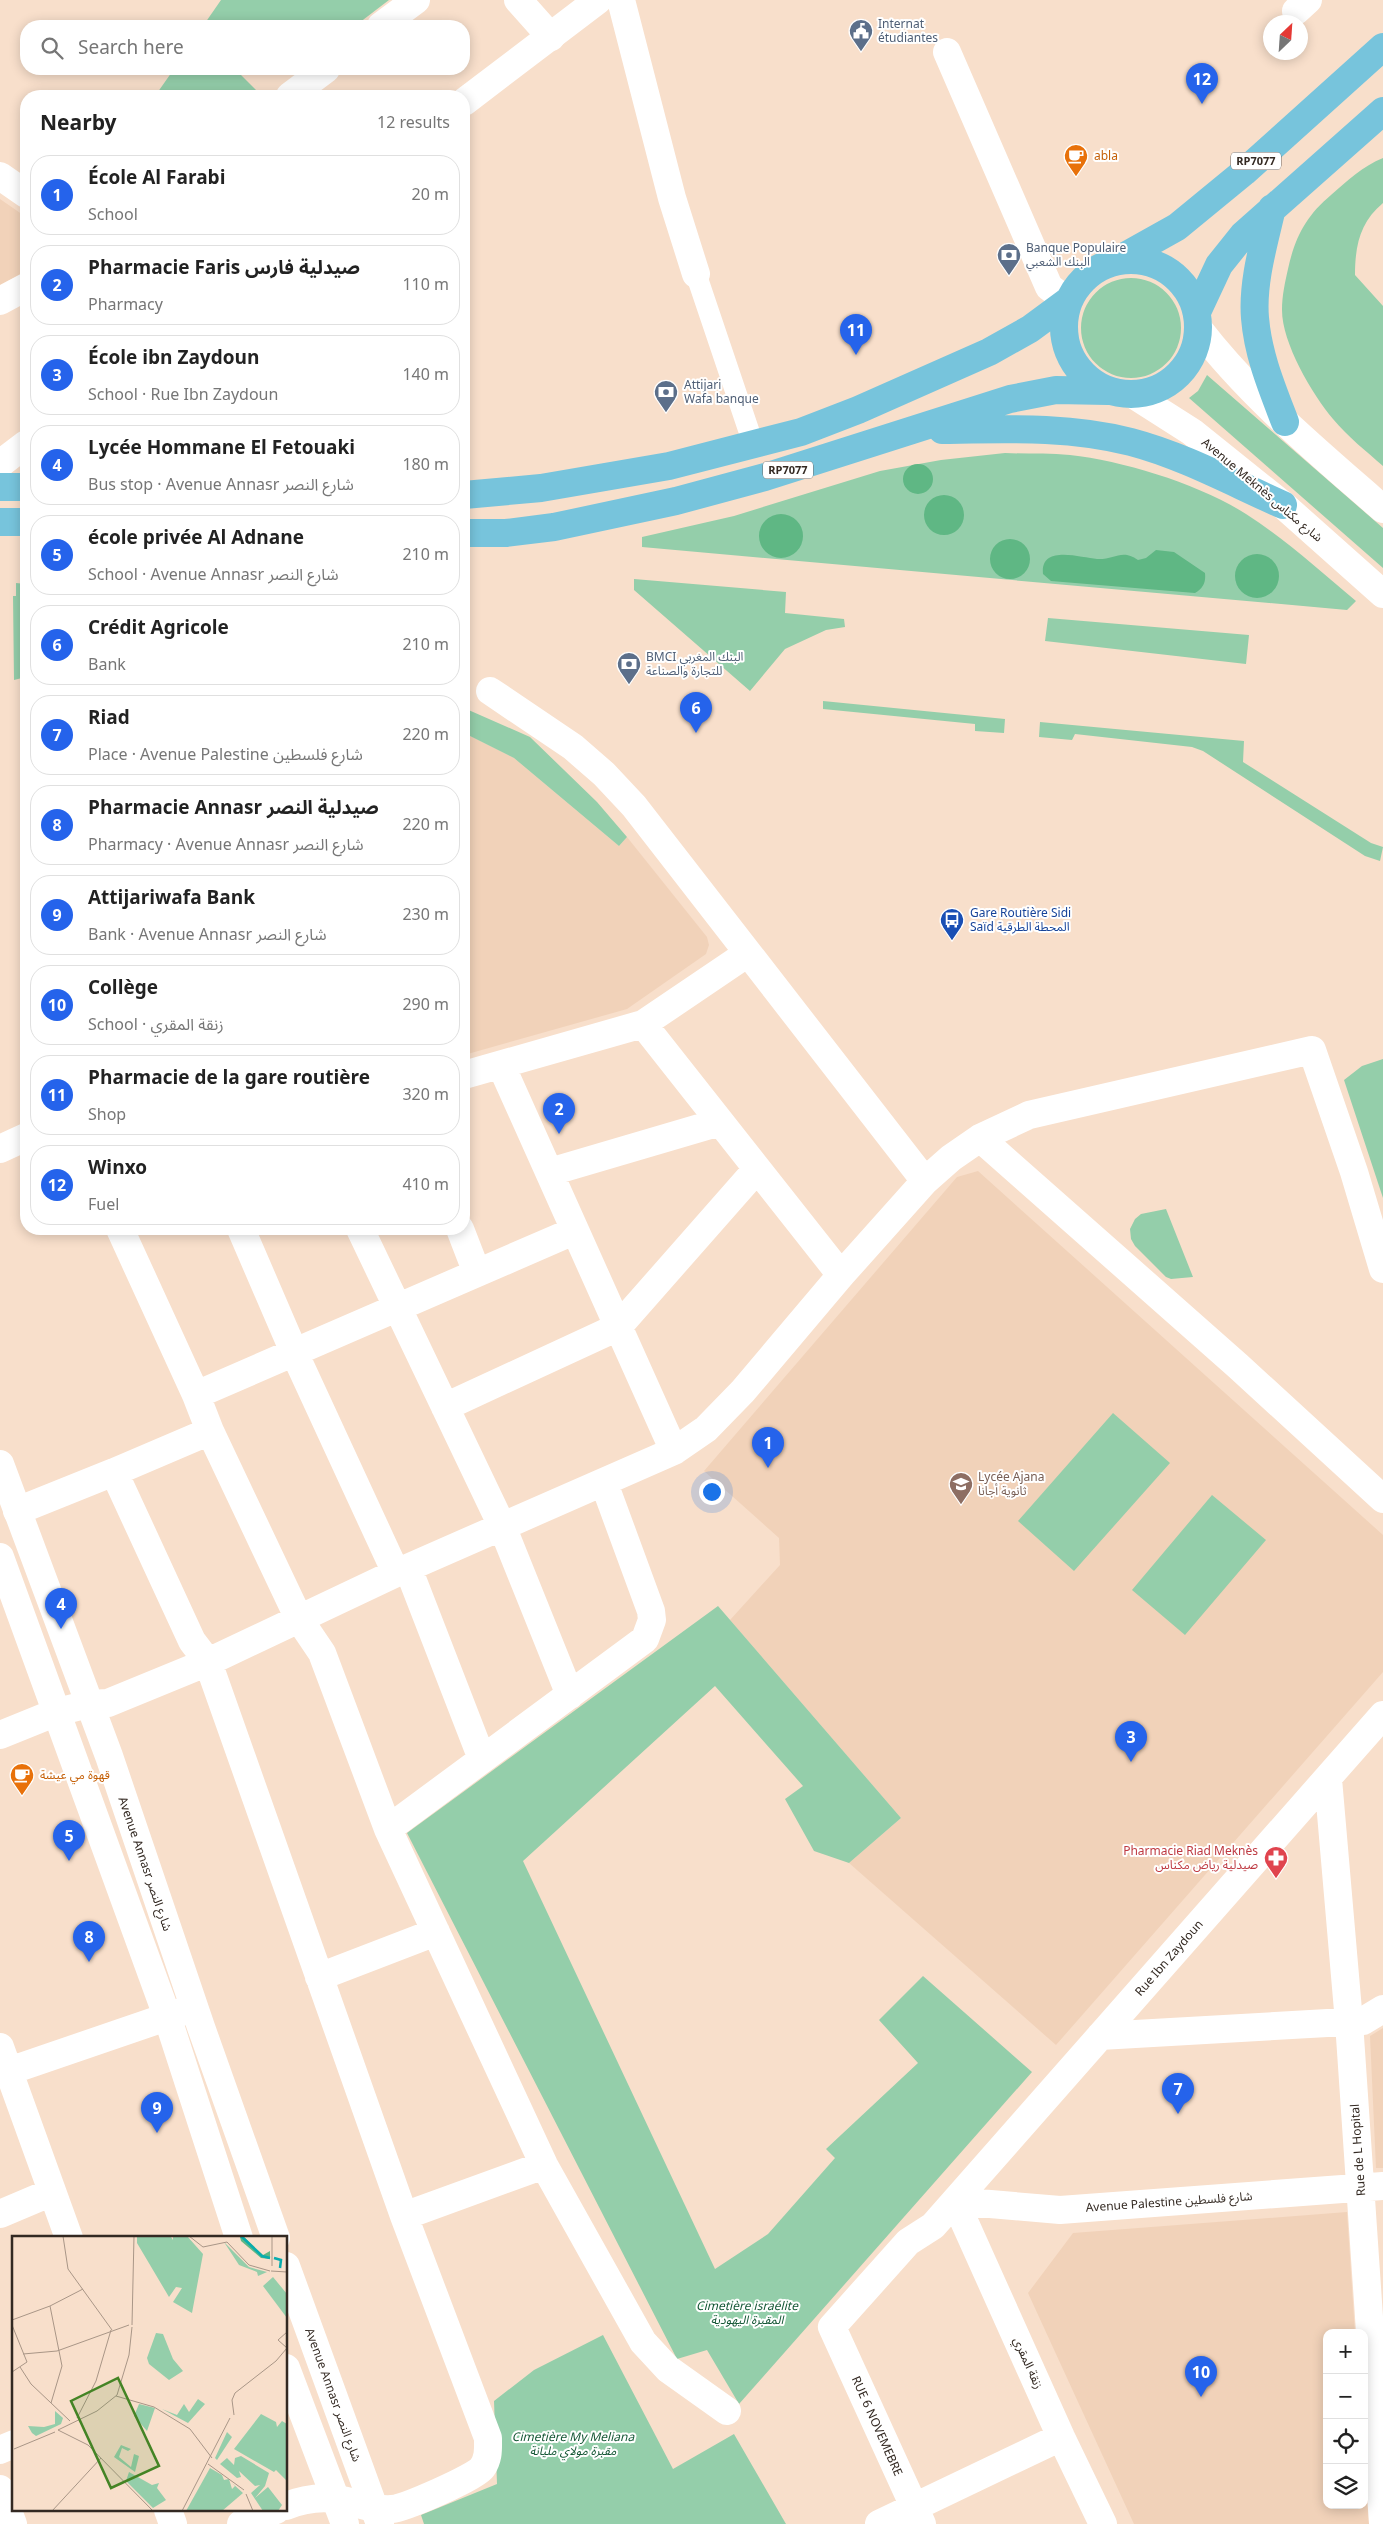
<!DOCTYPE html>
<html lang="en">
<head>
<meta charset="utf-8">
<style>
	body { margin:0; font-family:Georgia,"Noto Sans Arabic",serif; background:#f2f2f2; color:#222 }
	.controls { position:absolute; right:15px; bottom:15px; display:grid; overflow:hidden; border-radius:10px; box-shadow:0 2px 12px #0003 }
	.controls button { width:45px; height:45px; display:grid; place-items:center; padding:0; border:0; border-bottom:1px solid #e0e0e0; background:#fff; color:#222; font:25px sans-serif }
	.compass { position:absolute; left:1263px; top:15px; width:45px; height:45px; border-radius:50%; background:#fff; box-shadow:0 2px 12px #0003; rotate:25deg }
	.you { position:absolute; left:711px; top:1491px; width:18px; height:18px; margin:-12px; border:4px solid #fff; border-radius:50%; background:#1a73e8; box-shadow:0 0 0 8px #1a73e833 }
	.badge { display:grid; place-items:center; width:32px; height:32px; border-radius:50%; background:#2563eb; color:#fff; font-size:16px; font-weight:700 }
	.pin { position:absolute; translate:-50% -41px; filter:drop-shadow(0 1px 2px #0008) }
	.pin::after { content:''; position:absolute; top:26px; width:18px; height:15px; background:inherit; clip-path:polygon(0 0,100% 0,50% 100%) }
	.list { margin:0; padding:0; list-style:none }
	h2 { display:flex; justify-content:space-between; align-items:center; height:65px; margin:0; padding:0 20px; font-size:21px }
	h2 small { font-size:16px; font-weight:400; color:#767676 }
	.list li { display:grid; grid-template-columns:32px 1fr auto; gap:15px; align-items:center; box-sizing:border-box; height:80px; margin:0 10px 10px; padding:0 10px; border:1px solid #e0e0e0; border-radius:20px }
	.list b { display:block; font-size:19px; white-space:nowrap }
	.list p { margin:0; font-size:16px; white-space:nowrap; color:#767676 }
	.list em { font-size:16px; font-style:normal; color:#767676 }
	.icon { flex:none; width:28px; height:28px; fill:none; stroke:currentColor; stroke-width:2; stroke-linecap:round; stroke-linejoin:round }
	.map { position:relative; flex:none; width:1383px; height:2524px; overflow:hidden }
	.search { position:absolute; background:#fff; box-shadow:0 2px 12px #0003; left:20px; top:20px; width:450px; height:55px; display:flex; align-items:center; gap:12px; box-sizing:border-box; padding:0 18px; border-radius:20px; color:#767676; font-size:19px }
	.panel { position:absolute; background:#fff; box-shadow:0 2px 12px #0003; left:20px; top:90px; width:450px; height:1145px; border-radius:20px }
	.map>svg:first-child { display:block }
	.built { fill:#f1d2b9 }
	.green { fill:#94ceaa }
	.forest { fill:#5fb784 }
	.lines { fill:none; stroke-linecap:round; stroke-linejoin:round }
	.pedestrian { stroke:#fff; stroke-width:21 }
	.minor { stroke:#fff; stroke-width:28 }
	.tertiary { stroke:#fff; stroke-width:28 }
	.secondary { stroke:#fff; stroke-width:28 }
	.primary { stroke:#77c4dc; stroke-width:28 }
	.labels { text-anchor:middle; stroke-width:4; stroke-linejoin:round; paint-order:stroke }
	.shield { fill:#fff; stroke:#706964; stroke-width:1 }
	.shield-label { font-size:11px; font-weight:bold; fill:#332922 }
	.service-label { font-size:12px; fill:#4e5e75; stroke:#fff; text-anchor:start }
	.food-label { font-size:12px; fill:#c56008; stroke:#fff; text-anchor:start }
	.street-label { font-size:12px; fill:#332922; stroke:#fff }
	.transit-label { font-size:12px; fill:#164399; stroke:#fff; text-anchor:start }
	.education-label { font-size:12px; fill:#785e54; stroke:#fff; text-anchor:start }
	.health-label { font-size:12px; fill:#be3a42; stroke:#fff; text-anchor:end }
	.park-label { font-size:12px; font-style:italic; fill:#145735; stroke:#fff }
	.inset-river { fill:none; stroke:#08acae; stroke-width:2.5 }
	.inset-road { fill:none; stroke:#a99687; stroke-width:1 }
	.view { fill:#448425; fill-opacity:0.15; stroke:#448425; stroke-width:2.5 }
	.inset-edge { fill:none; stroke:#332922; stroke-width:2.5 }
</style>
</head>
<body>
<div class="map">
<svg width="1383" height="2524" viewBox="0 0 1383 2524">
	<rect width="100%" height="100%" fill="#f8dfcb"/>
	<path class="built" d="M0,199l26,18v54l-26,14z
		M464,733l50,25 105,88 8,-9 80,100 2,8 -3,9 -79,55 -163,46z
		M978,1171l405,364v137l-327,373 -207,-182 52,-45 -171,-198 50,-55 -1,-27 -75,-67 253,-294z
		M1383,2028v140h-7l-6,-132z
		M1347,2212l8,121h-28v172h37v-45l5,64h-235l-106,-231 45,-60z"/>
	<path class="green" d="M221,0h168l-34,26h-152z
		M174,69h61l27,27h-107z
		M1383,158v45c-23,19 -28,43 -28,72l28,31v160c-17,-15 -35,-29 -50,-47 -21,-25 -51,-76 -51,-109 0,-14 3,-28 6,-41 7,-32 18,-53 43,-74 16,-14 32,-29 52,-37z
		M1081 328a50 50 0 1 1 100 0a50 50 0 1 1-100 0Z
		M1207,375l176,153v40l-194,-170 9,-7z
		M1005,453c21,1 43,0 65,2 54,6 129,29 176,59 39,25 74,57 110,87l-9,9 -705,-63v-10l92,-21 146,-45 61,-11z
		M634,579l152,13 -1,21 59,6 1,8 -19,3 -41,19 -35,42 -116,-101z
		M16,583l10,1v93l-12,3 -1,-84h3z
		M1048,618l201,17 -3,29 -201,-23z
		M823,701l182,18 -1,14 -29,-2v-7l-152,-15z
		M464,708l66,29 67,65 30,35 -8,9 -105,-88 -50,-25z
		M1040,722l204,19 -1,21 128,81 12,4 -3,14 -15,-5 -162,-105 -11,-4 -117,-13 -3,6 -33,-3z
		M1383,1059v139l-39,-118 18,-14z
		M1166,1209l27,68 -22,2 -5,-2 -31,-31 -4,-7 -1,-10 5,-10 6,-5z
		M1113,1413l57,50 -96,108 -56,-50z
		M1212,1495l54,45 -81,95 -53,-45z
		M718,1606l183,212 -52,45 -35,-12 -29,-52 18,-13 -88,-100 -192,175 192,408 53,-35 67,-76 -9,-9 92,-86 -39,-43 44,-44 109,96 -293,332 -32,-54 -30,9 -270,-526z
		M603,2335l70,134 61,-35 52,90h-362l-3,-9 76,-31 -3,-83 40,-31z"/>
	<path class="forest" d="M903 479a15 15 0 1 1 30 0a15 15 0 1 1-30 0Z
		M924 515a20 20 0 1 1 40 0a20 20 0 1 1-40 0Z
		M759 536a22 22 0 1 1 44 0a22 22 0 1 1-44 0Z
		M990 559a20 20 0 1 1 40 0a20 20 0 1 1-40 0Z
		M1156,550l18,2 31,21c1,10 -2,15 -10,20l-144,-12 -8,-7c-3,-30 38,-16 54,-15 17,1 25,-11 41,1l8,-2z
		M1235 576a22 22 0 1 1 44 0a22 22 0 1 1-44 0Z"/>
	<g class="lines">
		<path class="pedestrian" d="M696,274l58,172"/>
		<path class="minor" d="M518,0l33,37
			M621,0l51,198 24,76
			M1296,11l12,-11
			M381,26l35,-26
			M947,52l102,235 19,14
			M290,96l36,-27
			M0,176l26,18
			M0,301l26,-14
			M490,691l83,56 31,27 30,32 291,375
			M643,1024l198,251
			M501,1065l173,386
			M464,1075l179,-51 105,-71
			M980,1138l258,228 145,133
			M0,1149l26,-12
			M550,1172l170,-50
			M120,1229l76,166 14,36 89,188 23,34 66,176 156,336 99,177 25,27 59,42
			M241,1229l53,123 102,221
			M360,1229l142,297 68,169
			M460,1229l17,44
			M196,1395l378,-164
			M445,1407l173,-80 139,-158
			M210,1431l-96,41 78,169 16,21 196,554 84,222c0,11 1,20 -6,30 -6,9 -77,40 -90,41 -19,2 -38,-8 -57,-10 -16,-2 -34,1 -49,7
			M17,1511l97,-39
			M408,1568l74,191
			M89,1704l19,-1 100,-41 188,-89 278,-122 32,-22 37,-38 98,-116 84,-94 26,-23 29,-20 49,-23 283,-65 42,122 29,97
			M1328,1779l21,243 34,501
			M388,1829l257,-190 7,-19 -1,-9 -47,-128
			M319,1977l117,-45
			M1100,2036l263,-15 20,-12
			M0,2047l69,191
			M9,2071l181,-62
			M955,2201l105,9 323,-24
			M955,2201l106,236 42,87
			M0,2214l52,-22
			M404,2216l140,-51
			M0,2450l14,-6
			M0,2489l13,35
			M168,2510l5,14
			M241,2524l35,-14
			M879,2524l182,-87
			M922,2524l-90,-197 76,-85 25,-16 450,-511"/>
		<path class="tertiary" d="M464,102l134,-102
			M1198,328c53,69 120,124 185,181
			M1134,395l58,37 91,73 100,89
			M0,464l26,-20
			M0,1735l57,-23 32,-8"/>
		<path class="secondary" d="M0,1464l109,292 92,271 75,211
			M0,1557l167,459 72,222
			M286,2266l94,258
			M286,2368l59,156"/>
		<path class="primary" d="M1272,208c-8,35 -20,74 -17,110 3,37 17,70 30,104
			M1064 327a67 67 0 1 1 134 0a67 67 0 1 1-134 0Z
			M1118,260l59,-33 67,-55 139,-125
			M1197,312l22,-47 24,-30 140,-124
			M942,430c63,-1 127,-4 189,12 53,14 102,41 152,63
			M0,487h26
			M464,495l77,-7 128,-22 132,-34 57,-22 131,-58 41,-23 38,-28
			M0,522h26
			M464,533h42l48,-6 122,-26 89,-24 245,-78 46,-9 52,1"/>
	</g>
	<defs>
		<g id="civic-pin" transform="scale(1.25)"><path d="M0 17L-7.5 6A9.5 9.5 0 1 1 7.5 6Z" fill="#5c6f8a" stroke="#fff"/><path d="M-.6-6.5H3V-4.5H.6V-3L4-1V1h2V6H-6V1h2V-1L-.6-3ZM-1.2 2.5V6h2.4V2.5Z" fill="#fff"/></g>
		<g id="cafe-pin" transform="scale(1.25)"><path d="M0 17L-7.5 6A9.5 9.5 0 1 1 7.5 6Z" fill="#e8710a" stroke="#fff"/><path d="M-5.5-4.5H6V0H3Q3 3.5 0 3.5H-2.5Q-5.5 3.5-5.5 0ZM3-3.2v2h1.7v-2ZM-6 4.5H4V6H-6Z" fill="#fff"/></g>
		<g id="bank-pin" transform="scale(1.25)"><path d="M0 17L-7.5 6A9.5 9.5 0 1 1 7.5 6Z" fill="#5c6f8a" stroke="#fff"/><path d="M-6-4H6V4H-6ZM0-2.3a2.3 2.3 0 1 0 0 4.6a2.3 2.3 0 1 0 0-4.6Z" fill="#fff"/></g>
		<g id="bus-pin" transform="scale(1.25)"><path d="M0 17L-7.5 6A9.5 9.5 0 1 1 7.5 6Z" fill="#1a4fb4" stroke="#fff"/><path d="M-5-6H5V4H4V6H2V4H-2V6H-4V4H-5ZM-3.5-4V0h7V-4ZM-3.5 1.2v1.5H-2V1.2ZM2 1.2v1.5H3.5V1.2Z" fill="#fff"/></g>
		<g id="university-pin" transform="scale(1.25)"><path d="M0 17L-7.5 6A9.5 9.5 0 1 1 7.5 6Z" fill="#8d6e63" stroke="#fff"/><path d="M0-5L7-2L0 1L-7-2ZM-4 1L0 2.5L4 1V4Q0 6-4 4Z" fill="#fff"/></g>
		<g id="pharmacy-pin" transform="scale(1.25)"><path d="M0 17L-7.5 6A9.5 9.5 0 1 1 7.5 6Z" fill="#e0444e" stroke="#fff"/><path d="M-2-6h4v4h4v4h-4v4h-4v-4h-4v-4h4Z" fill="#fff"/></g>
	</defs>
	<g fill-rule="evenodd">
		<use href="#civic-pin" x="861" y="31"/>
		<use href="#cafe-pin" x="1076" y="156"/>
		<use href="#bank-pin" x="1009" y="255"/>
		<use href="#bank-pin" x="666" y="392"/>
		<use href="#bank-pin" x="629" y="664"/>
		<use href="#bus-pin" x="952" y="920"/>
		<use href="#university-pin" x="961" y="1484"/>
		<use href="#cafe-pin" x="22" y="1775"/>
		<use href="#pharmacy-pin" x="1276" y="1858"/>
	</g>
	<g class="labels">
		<g class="shield">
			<rect x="1231" y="152.5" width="50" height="17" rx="4"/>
			<rect x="763" y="461.5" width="50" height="17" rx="4"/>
		</g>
		<g class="shield-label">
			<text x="1256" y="165">RP7077</text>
			<text x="788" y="474">RP7077</text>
		</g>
		<g class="service-label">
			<text x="878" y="28">Internat<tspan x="878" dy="14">étudiantes</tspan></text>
			<text x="1026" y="252">Banque Populaire<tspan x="1026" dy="14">البنك الشعبي</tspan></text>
			<text x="684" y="389">Attijari<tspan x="684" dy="14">Wafa banque</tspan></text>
			<text x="646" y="661">BMCI البنك المغربي<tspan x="646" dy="14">للتجارة والصناعة</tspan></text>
		</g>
		<g class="food-label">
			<text x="1094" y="160">abla</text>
			<text x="40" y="1779">قهوة مي عيشة</text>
		</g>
		<g class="street-label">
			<text transform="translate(1262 490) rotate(40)" y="4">Avenue Meknès شارع مكناس</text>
			<text transform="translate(145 1864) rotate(71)" y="4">Avenue Annasr شارع النصر</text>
			<text transform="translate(1169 1958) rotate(-49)" y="4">Rue Ibn Zaydoun</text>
			<text transform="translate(1358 2150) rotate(-94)" y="4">Rue de L Hopital</text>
			<text transform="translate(1169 2202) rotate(-4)" y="4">Avenue Palestine شارع فلسطين</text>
			<text transform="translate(1028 2363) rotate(66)" y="4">زنقة المقري</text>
			<text transform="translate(333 2395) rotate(70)" y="4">Avenue Annasr شارع النصر</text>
			<text transform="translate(877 2426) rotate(66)" y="4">RUE 6 NOVEMEBRE</text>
		</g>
		<g class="transit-label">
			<text x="970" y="917">Gare Routière Sidi<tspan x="970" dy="14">Saïd المحطة الطرقية</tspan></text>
		</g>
		<g class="education-label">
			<text x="978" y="1481">Lycée Ajana<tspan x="978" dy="14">ثانوية أجانا</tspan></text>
		</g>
		<g class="health-label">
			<text x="1258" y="1855">Pharmacie Riad Meknès<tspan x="1258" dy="14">صيدلية رياض مكناس</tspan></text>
		</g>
		<g class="park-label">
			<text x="747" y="2310">Cimetière israélite<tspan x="747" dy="14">المقبرة اليهودية</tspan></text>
			<text x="573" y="2441">Cimetière My Meliana<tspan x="573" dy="14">مقبرة مولاي مليانة</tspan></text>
		</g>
	</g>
	<g transform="translate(12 2236)">
		<rect width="275" height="275" fill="#f8dfcb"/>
		<path d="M160,0l-1,1 2,3v-3l14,-1 16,18 -11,59 -19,-11 9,-14 -6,-1 -7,10 -32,-54v-7zM212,6l25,25 18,5 -9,4 -1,-4 -18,-7zM261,41l14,17v24l-24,-32zM144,97l7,1 10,25 10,12 -14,9 -20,-16 -2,-6zM186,163l7,5 -17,19 -26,-14 15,6 7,-11 5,8zM127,168l16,4 -8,23 -13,-15zM43,175l8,7 -2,6 -25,12 -4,-3 -4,-7 16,1 11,-3zM249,178l15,8 1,5 5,-6 5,3v57l-11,-11 -2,2 -40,-23zM215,196l5,5 -15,23 -2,-2zM109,209l10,4 -3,2 -6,-3 -3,9 12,10 3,-13 5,2 -4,16 -21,-15zM229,220l28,17 -4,13 -10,12 13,-11 14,18 -4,6h-15l-12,-18 9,-8 -5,1 -16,-15 2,6 -4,1 -17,-14 7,-6 7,7 1,-7zM198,232l12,7 2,5 5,-1 3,10 3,-3 -3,-3 11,10 -21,18h-36zM117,236l23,13 7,-2 -2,5 9,12 -13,8 -27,-27z" fill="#94ceaa"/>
		<path d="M231,0l20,19 7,-4v8l-9,-1 -20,-17 -1,-4z" fill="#5fb784"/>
		<path class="inset-river" d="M229,0l21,20 8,2M262,22l7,2 -1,8"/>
		<path class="inset-road" d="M51,0l5,33 44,61M177,0l14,11 24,-5 22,23 21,6M260,30v-30M259,35l16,1M38,70l12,60 -11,37M0,84l38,-14 33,-17M0,89l15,37 -15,10M120,89l2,-89M275,96l-9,8 9,8M11,118l34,-3 72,-26M8,131l11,17 39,37M104,160l38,11M142,171l36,22 22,29M222,179l-2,-15 3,-7 41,-32 11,-13M65,182l19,-37 15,-51M46,194l39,-19 20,-16 12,-40 3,-28M46,194l30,15 65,66M2,213l41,-17M196,228l36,26M234,258l7,17M40,275l49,-53M170,275l48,-93"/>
		<path class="view" d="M106,142l41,88 -48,22 -40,-87z"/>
		<rect width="275" height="275" class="inset-edge"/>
	</g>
</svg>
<div class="controls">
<button>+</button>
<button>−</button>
<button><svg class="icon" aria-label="locate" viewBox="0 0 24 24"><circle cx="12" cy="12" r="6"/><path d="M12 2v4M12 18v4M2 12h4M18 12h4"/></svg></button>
<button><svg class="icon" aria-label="layers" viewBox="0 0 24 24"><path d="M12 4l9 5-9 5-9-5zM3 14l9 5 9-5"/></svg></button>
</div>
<svg class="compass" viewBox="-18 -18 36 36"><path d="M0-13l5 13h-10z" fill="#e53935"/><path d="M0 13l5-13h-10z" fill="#767676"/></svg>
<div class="you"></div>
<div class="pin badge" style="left:768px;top:1468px">1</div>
<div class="pin badge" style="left:559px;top:1134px">2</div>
<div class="pin badge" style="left:1131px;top:1762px">3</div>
<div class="pin badge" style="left:61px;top:1629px">4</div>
<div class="pin badge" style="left:69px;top:1861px">5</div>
<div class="pin badge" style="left:696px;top:733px">6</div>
<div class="pin badge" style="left:1178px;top:2114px">7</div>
<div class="pin badge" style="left:89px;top:1962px">8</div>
<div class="pin badge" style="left:157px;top:2133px">9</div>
<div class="pin badge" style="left:1201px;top:2397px">10</div>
<div class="pin badge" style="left:856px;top:355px">11</div>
<div class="pin badge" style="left:1202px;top:104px">12</div>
<div class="search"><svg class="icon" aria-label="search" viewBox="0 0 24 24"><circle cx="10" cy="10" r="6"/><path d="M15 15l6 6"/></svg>Search here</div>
<section class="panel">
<h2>Nearby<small>12 results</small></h2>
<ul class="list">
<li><span class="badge">1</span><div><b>École Al Farabi</b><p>School</p></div><em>20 m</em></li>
<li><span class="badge">2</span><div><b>Pharmacie Faris صيدلية فارس</b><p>Pharmacy</p></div><em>110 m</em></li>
<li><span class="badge">3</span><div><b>École ibn Zaydoun</b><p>School · Rue Ibn Zaydoun</p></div><em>140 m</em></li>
<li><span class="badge">4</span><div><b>Lycée Hommane El Fetouaki</b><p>Bus stop · Avenue Annasr شارع النصر</p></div><em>180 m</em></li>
<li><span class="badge">5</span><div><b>école privée Al Adnane</b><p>School · Avenue Annasr شارع النصر</p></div><em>210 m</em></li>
<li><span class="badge">6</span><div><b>Crédit Agricole</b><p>Bank</p></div><em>210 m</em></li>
<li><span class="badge">7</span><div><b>Riad</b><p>Place · Avenue Palestine شارع فلسطين</p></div><em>220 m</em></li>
<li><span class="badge">8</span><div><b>Pharmacie Annasr صيدلية النصر</b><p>Pharmacy · Avenue Annasr شارع النصر</p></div><em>220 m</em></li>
<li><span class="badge">9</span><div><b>Attijariwafa Bank</b><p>Bank · Avenue Annasr شارع النصر</p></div><em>230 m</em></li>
<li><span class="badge">10</span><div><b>Collège</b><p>School · زنقة المقري</p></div><em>290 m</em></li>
<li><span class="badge">11</span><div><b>Pharmacie de la gare routière</b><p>Shop</p></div><em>320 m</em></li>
<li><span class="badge">12</span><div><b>Winxo</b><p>Fuel</p></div><em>410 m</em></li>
</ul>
</section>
</div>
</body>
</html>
